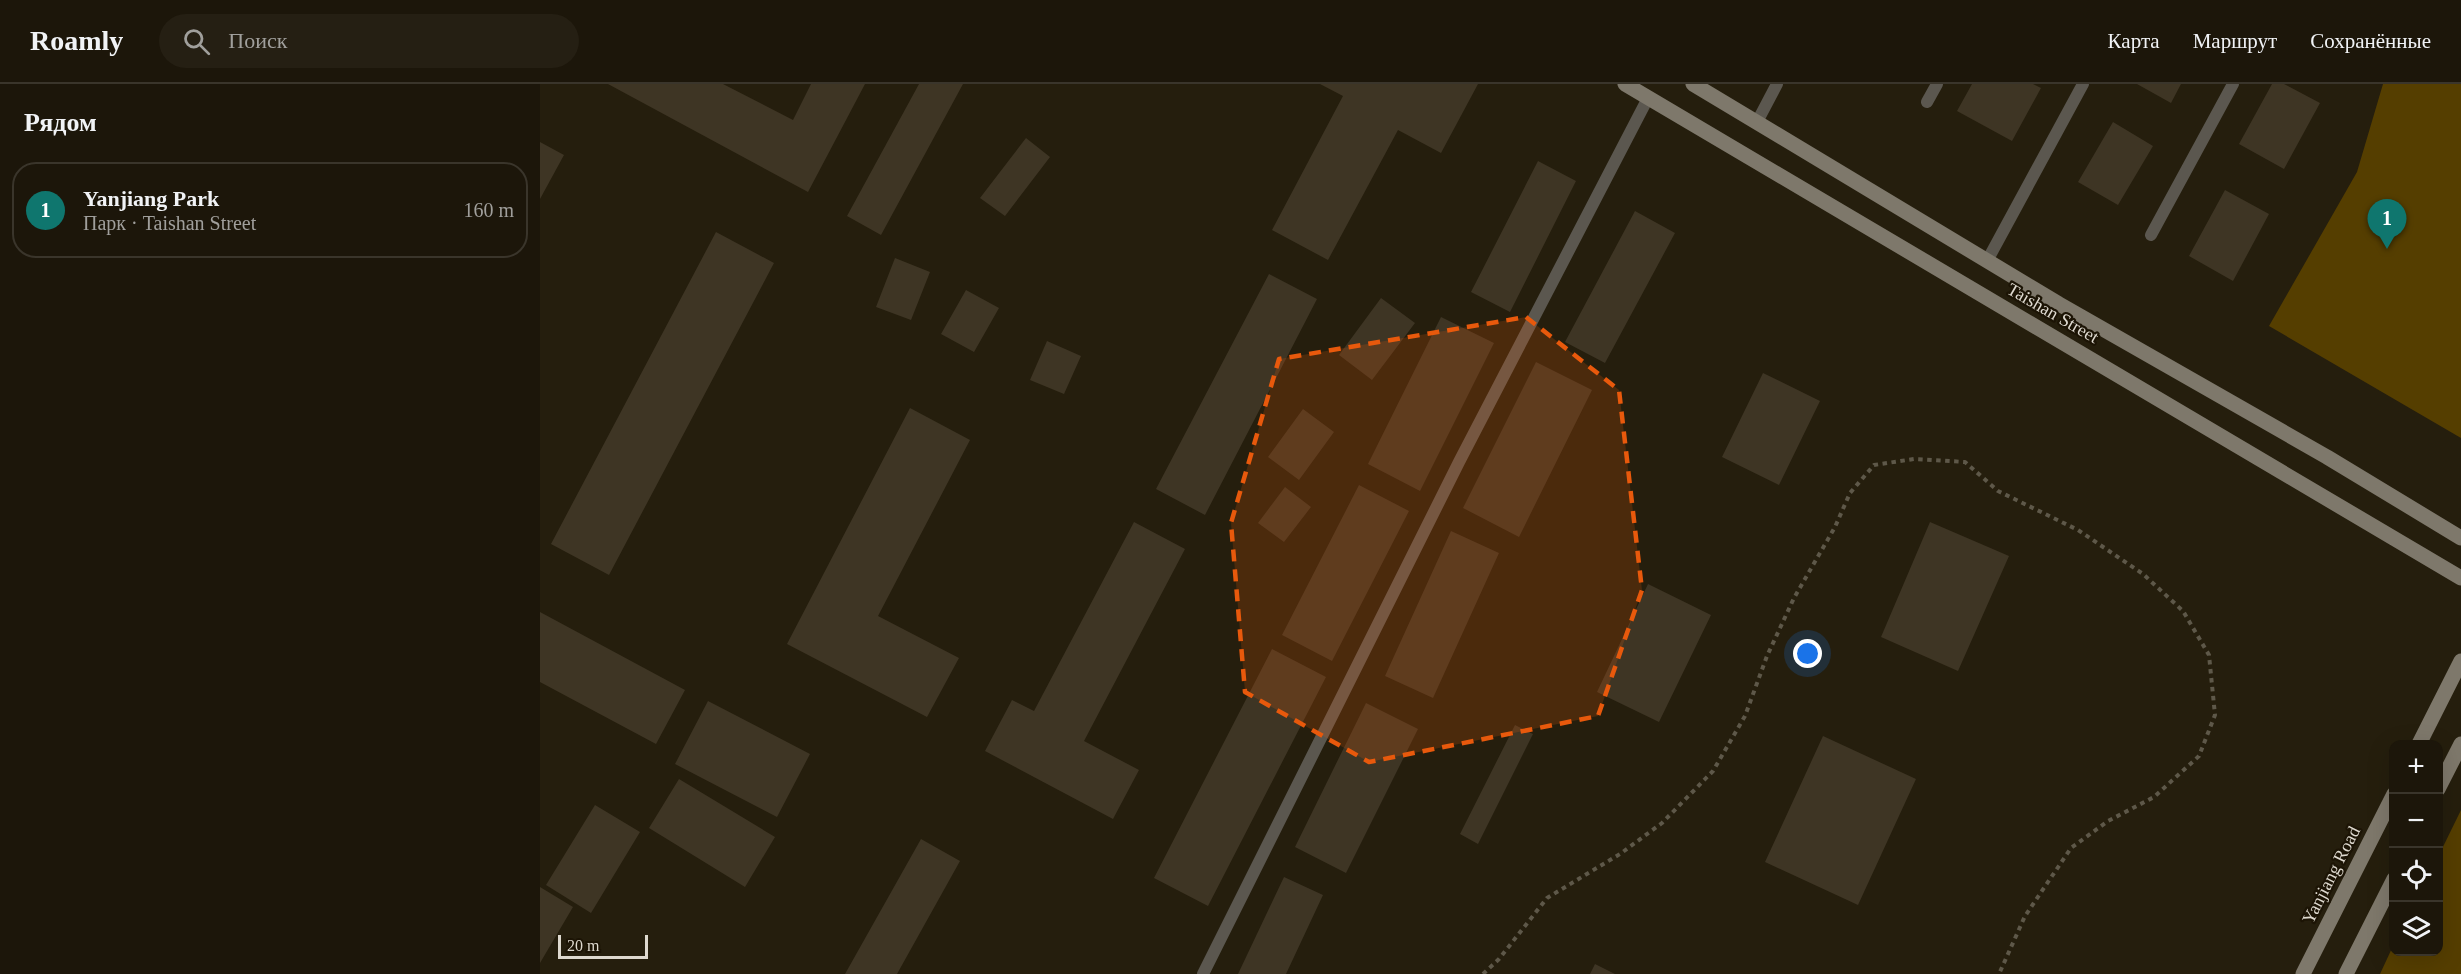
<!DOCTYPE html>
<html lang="ru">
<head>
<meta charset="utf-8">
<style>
	body { margin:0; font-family:Georgia,serif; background:#251f13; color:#f1f3f6 }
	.controls { position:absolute; right:18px; bottom:18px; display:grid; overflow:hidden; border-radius:12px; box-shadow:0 6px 24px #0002 }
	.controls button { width:54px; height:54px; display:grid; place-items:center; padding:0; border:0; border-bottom:2px solid #3a352b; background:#1c160a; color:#f1f3f6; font:30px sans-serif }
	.scale { position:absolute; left:18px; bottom:15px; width:90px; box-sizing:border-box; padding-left:6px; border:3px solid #ded9cf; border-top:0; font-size:16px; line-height:21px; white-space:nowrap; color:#ded9cf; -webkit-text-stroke:4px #1c1405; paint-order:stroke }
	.you { position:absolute; left:1268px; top:570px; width:21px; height:21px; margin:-15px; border:4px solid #fff; border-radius:50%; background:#1a73e8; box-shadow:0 0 0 9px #1a73e833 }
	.badge { display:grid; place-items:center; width:39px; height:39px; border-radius:50%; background:#0f766e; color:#fff; font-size:20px; font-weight:700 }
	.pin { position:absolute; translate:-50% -50px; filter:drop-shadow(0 2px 3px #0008) }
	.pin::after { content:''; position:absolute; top:32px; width:21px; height:18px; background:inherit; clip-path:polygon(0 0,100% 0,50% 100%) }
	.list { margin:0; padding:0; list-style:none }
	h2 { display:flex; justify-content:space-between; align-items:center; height:78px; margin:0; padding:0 24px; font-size:26px }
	h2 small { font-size:20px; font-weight:400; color:#a09f9c }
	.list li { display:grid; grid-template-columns:39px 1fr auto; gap:18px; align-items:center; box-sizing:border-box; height:96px; margin:0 12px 12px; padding:0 12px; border:2px solid #3a352b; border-radius:24px }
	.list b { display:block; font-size:22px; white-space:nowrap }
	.list p { margin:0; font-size:20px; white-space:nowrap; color:#a09f9c }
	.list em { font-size:20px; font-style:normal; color:#a09f9c }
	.icon { flex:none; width:33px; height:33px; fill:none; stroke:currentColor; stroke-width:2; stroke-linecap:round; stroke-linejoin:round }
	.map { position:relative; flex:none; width:1921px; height:890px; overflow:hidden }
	header { display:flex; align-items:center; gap:36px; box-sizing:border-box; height:84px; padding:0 30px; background:#1c160a; border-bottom:2px solid #3a352b }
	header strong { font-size:28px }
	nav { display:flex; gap:33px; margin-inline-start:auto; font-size:21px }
	.search { width:420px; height:54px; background:#251f13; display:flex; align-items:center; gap:15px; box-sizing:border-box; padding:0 21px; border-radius:33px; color:#a09f9c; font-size:22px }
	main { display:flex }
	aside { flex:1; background:#1c160a }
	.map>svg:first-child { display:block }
	.green { fill:#553e00 }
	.building { fill:#3e3524 }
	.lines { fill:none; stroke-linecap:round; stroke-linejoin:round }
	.path { stroke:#5e5849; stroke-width:4; stroke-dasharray:4.5 4.5; stroke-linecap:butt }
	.service { stroke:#5b574f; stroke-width:12 }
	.secondary { stroke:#7e786b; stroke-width:15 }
	.marked { fill:#e8590c; fill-opacity:0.2; stroke:#e8590c; stroke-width:4.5; stroke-dasharray:12 8; stroke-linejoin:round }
	.labels { text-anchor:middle; stroke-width:4.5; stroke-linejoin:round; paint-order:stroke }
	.street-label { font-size:18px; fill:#ded9cf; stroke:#1c1405 }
</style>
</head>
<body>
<header>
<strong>Roamly</strong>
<div class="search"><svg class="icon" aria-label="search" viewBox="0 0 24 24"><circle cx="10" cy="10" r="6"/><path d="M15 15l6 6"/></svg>Поиск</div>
<nav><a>Карта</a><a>Маршрут</a><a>Сохранённые</a></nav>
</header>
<main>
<aside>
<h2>Рядом<small></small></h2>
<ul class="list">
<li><span class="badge">1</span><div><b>Yanjiang Park</b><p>Парк · Taishan Street</p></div><em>160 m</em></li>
</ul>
</aside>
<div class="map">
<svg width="1921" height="890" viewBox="0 0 1921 890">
	<rect width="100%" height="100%" fill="#251e0d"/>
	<path class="green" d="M1843,0h78v354l-192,-112 88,-154z
		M1921,726v164h-81l13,-28 1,6h44l1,-97z"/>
	<path class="building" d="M68,0h115l70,36 18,-36h54l-57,108z
		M379,0h44l-82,151 -34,-19z
		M780,0h158l-37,69 -43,-23 -70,130 -56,-30 71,-134z
		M1432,0h61l8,4 -29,53 -55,-30z
		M1597,0h44l-10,19z
		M1732,0h12l36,19 -36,66 -45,-25z
		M1573,38l40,24 -35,59 -40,-23z
		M486,54l24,19 -45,59 -25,-18z
		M0,58l24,13 -24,44z
		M998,77l38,20 -66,131 -39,-20z
		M1685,106l44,24 -36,67 -44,-25z
		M1095,127l40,22 -70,130 -40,-21z
		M176,148l58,31 -165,312 -58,-31z
		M355,174l35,14 -19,48 -35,-13z
		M729,190l48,25 -112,216 -49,-26z
		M426,206l33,18 -25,44 -33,-18z
		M841,214l34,25 -43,57 -33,-25z
		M901,233l53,26 -74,148 -52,-27z
		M507,257l34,15 -17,38 -34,-14z
		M996,278l56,28 -73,147 -56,-29z
		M1223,289l57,28 -41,84 -57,-28z
		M370,324l60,32 -92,176 81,42 -32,59 -140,-73z
		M763,325l31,23 -35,48 -31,-23z
		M819,401l50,26 -77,150 -50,-26z
		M745,403l26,20 -27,35 -26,-19z
		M594,438l51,27 -101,192 55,29 -26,49 -128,-68 27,-51 22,11z
		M1390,438l79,34 -51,115 -77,-34z
		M911,447l48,22 -66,145 -48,-22z
		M1108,500l63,31 -52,107 -62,-30z
		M0,528l145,78 -29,54 -116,-62z
		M732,565l54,28 -118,229 -54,-28z
		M168,617l102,53 -33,63 -102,-53z
		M826,619l52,26 -72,144 -51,-26z
		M975,641l18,9 -55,110 -18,-10z
		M1283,652l93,43 -58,126 -93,-43z
		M139,695l96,58 -30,50 -96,-59z
		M55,721l45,27 -49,81 -45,-28z
		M381,755l39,22 -63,113h-52z
		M744,793l39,18 -37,79h-48z
		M0,803l33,20 -33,56z
		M1055,880l20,10h-25z"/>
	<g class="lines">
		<path class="path" d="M943,890l16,-15 48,-61 73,-44 42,-31 51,-52 32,-55 22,-60 27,-58 41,-71 15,-34 24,-28 40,-6 51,3 33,29 80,39 65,44 40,37 26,44 6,60 -16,41 -45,41 -46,24 -37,27 -46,68 -26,58"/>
		<path class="service" d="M1387,18l10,-18
			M1217,38l20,-38
			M1611,151l82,-151
			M1447,177l96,-177
			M663,890l256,-512 189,-364"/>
		<path class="secondary" d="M1085,0l836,494
			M1153,0l366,220 268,153 134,81
			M1879,660l42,-83
			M1898,705l23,-45
			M1763,890l91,-180
			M1806,890l48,-95"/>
	</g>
	<path class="marked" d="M986,233l93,73 23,200 -44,126 -229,46 -124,-70 -14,-169 48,-164z"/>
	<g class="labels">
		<g class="street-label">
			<text transform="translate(1513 229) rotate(30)" y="6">Taishan Street</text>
			<text transform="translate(1791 791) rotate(-63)" y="6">Yanjiang Road</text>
		</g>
	</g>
</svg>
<div class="controls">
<button>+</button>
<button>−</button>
<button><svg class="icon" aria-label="locate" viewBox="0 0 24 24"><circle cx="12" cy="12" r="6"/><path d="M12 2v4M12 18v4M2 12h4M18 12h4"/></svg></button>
<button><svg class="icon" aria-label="layers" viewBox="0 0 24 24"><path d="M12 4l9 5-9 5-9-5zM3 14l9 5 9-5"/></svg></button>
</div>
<div class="scale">20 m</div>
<div class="you"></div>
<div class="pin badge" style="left:1847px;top:165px">1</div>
</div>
</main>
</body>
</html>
